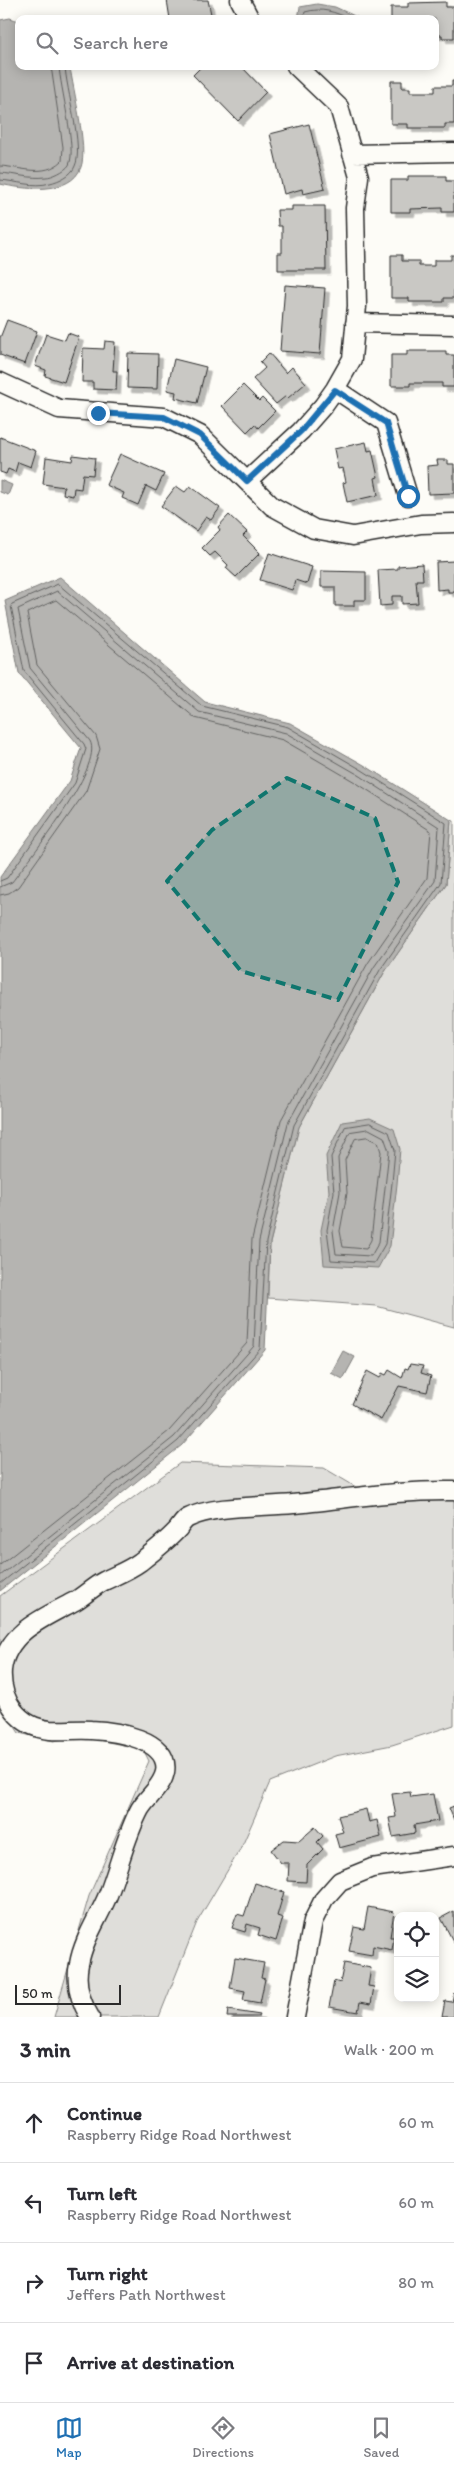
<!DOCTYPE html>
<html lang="en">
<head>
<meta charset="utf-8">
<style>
	body { margin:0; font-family:Itim,sans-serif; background:#f7f7f7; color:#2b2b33 }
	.controls { position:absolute; right:15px; bottom:15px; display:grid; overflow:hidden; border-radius:10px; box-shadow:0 2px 12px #0003 }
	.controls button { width:45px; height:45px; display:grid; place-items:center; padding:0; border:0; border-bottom:1px solid #e1e1e2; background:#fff; color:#2b2b33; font:25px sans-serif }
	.scale { position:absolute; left:15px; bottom:12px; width:106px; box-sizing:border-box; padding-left:5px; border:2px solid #2b2b2b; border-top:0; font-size:14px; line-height:18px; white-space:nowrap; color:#2b2b2b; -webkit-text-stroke:4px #fdfcf7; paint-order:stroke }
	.stop { position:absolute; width:15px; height:15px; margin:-11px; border:4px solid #1f6fb2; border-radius:50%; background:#fff }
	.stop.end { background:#1f6fb2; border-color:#fff; box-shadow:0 1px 5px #0008 }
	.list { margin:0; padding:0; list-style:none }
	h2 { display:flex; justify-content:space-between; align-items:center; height:65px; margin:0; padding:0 20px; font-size:21px }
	h2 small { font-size:16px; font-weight:400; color:#7c7c81 }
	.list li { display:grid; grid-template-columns:32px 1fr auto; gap:15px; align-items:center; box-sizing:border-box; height:80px; padding:0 20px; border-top:1px solid #e1e1e2 }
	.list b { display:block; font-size:19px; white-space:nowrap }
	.list p { margin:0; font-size:16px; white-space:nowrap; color:#7c7c81 }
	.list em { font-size:16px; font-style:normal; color:#7c7c81 }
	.icon { flex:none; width:28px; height:28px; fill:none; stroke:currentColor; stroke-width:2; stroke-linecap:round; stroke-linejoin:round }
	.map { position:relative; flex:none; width:454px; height:2017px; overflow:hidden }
	.search { position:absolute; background:#fff; box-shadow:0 2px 12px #0003; left:15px; right:15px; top:15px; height:55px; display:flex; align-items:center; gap:12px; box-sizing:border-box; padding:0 18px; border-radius:10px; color:#7c7c81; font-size:19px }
	.sheet { height:385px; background:#fff }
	nav { display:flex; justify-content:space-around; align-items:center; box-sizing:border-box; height:70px; border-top:1px solid #e1e1e2; background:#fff; font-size:14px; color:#7c7c81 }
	nav a { display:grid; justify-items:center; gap:2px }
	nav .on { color:#1f6fb2 }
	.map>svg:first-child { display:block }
	.green { fill:#dfdeda; stroke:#858482 }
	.water { fill:#b5b4b1; stroke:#7e7d7b }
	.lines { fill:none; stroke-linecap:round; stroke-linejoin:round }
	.shore { stroke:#626261; stroke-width:1 }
	.building { fill:#c9c8c4; stroke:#2b2b2b; filter:url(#shadow) }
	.minor-casing { stroke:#2b2b2b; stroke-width:21 }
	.minor { stroke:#fdfcf7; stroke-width:18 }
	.route { stroke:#1f6fb2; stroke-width:6 }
	.marked { fill:#0f766e; fill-opacity:0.2; stroke:#0f766e; stroke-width:4; stroke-dasharray:10 6; stroke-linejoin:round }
</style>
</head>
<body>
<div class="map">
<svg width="454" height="2017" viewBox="0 0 454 2017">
	<defs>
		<filter id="shadow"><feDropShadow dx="4.5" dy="4.5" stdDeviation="0" flood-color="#0004"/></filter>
	</defs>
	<rect width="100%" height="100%" fill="#fdfcf7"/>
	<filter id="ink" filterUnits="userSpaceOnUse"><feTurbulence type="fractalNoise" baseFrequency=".02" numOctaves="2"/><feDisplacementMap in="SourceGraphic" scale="10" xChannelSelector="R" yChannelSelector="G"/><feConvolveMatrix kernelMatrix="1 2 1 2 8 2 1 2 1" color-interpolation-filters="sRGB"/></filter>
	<g filter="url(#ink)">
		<path class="green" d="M451,820l3,1v506l-78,-21 -108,-8 2,-55 29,-116 85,-154 62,-89z
			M180,1463l144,5 32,19 98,-2v240l-62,20 -57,11 -65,26 -28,64 -45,76 -38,95h-105l35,-121 60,-135 -6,-12 -65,-13 -24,5 -35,-8 -19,-29v-108z"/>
		<path class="water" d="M317,4l18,3 26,12h-63l2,-12z
			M10,18l9,3v45l51,1c3,22 18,81 11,100 -10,29 -59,22 -81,17v-164z
			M0,480l12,5 -4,10 -8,-3z
			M60,577l145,125 85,21 74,42 87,55 -5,64 -62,89 -85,154 -29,116 -5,107 -83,95 -182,146v-714l70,-96 11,-33 -62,-75 -14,-72z
			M370,1118l24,11 6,20 -3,35 -7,62 -12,22 -54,-3 -3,-35 8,-38 -3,-36 16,-34z
			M343,1351l12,6 -12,22 -12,-6z"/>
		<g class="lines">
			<path class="shore" d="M303,19l2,-7c17,-5 30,0 45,7
				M0,166c21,1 44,12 62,-5l1,-14 -12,-81
				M0,173c16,1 30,6 46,4 6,0 19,-6 23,-12 8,-16 -9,-78 -10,-99
				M0,180c16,1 34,8 50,3 9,-2 22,-8 25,-17 9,-18 -9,-77 -10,-100
				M0,881l7,-3 68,-95 11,-34 -2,-5 -60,-73 -13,-65 1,-2 46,-20 144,122 86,21 74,43 84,53 -5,60 -61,87 -86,155 -28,117 -6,107 -82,92 -178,143
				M0,887l12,-5c17,-23 92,-115 78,-141l-60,-73 -12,-59 39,-18 142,121 87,21 73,42 80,52 -4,54 -61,86 -86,156 -29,118 -5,105 -80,91 -174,139
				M0,895l9,-2 9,-6 68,-96 14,-42 -4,-13 -59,-71 -10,-52 29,-13 139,118 88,22 72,42 76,49 -4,47 -59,85 -87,157 -29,119 -5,104 -78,88 -169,134
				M370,1123l19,9 6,18 -3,33 -7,61 -11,19 -43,-3 -4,-30 7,-38 -3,-35 14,-30z
				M369,1129l15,8 5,14 -10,91 -8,14 -35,-2 -3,-23 7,-39 -2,-34 12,-26z
				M367,1137l11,5 3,10 -10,88 -5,9 -23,-2 -3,-16 7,-38 -2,-33 10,-21z"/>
		</g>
		<path class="building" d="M167,0h41l4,19h-42z
			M446,2v5h8v31h-12v-3h-7v-16h-44v-12h17v-4z
			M202,66h39l25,26 -28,29 -45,-46z
			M391,81h11v7h8v4h25v-6h17v-5h2v43h-9v4h-37v-4h-17z
			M309,124l16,65 -22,5 -1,-5 -18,5 -14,-60z
			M408,176h38v5h8v31h-12v-4l-32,1v3h-19v-32h17z
			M292,206h33l1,64h-48v-17h4v-27h-4l-1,-16h15z
			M391,255h11v6h17v5h15v-6h17v-5h3v43h-10v4h-35v-4h-18z
			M285,285l40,3 -5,66 -40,-3z
			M7,320l30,11 -12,33 -25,-9v-17z
			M68,333l11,4 -15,45 -19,-6 1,-6 -11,-4 11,-32 19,6z
			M105,341l10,1 -2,29h4l-1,19 -23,-1v-7h-11l1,-34 21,1z
			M407,351h39v4h8v32h-12v-4h-32v3h-19v-31h16z
			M128,353l30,1 -1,35 -30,-1z
			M269,353l17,20 6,-6 14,16 -18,15 -2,-2 -10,8 -23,-25 12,-11 -5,-6z
			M174,359l32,8 -9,36 -22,-5 1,-6 -9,-2z
			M243,385l16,16 3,-3 13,13 -17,17 -3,-4 -8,8 -25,-26z
			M0,437l36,14 -5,16 -13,-5 -3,10 -7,-3 -2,5 -6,-2z
			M366,442l2,9 4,-1 6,27 -3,1 3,17 -31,7 -4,-19 3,-1 -3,-14 -5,1 -4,-20z
			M120,454l44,20 -8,17 -10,-5 -8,19 -16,-7 2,-5 -18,-8z
			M73,455l22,3 -2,17 -10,-1 -2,15 -7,-1 -1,8 -10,-2 1,-7 -21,-3 3,-27 26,4z
			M437,460h11v4h6v29l-26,1 -1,-28 11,-1z
			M176,486l9,6 5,-6 30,22 -9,12 -5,-3 -10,14 -35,-25z
			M229,515l18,17 -4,4 17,17 -24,24 -10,-9 2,-3 -13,-13 -5,4 -8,-8 18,-18 -2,-3z
			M269,553l43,14 -5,17 -12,-4 -3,10 -32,-10z
			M454,561v31h-6v-3l-11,1 -1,-28z
			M422,564l1,16h-7l2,23 -16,1v-8h-10v9l-12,1 -2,-36 20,-1v-3z
			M321,571l45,1v28h-12v6h-19v-19h-14z
			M410,1364l13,2 -2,7 10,3 -4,16 -28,-6 -18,34 -29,-16 15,-33 13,7 2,-5 4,2 3,-5 13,8 3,-10 3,1z
			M410,1792l1,5 22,-3 5,27 -24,4 1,8 -22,4 -4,-19 7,-1 -4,-23z
			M454,1806v14l-5,-12z
			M366,1809l3,13 8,-2 4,17 -42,11 -4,-14 8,-2 -5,-16z
			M315,1827l8,9 -6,6 6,7 -16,16 -1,17 -18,-1 1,-18h-8l-10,-13 13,-10 15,1z
			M255,1883l29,9 -7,24 6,2 -7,23 -18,-6 2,-7 -13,-4 -2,8 -13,-4 5,-14 7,2z
			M368,1907l26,5 -4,25h4l-2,13 -19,-4 -1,9 -23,-4 5,-24 10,2z
			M454,1911v32l-13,-25z
			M235,1958l29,5 -3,15 4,1 -5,24 -17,-3 2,-9 -15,-3z
			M344,1963l27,5 -3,18 6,1 -3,17 -11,-2 -2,10 -29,-5 5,-26 6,2z
			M454,1993v24h-12l3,-16 7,1z
			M228,2010l32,5 -1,2h-32z"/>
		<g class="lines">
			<g class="minor-casing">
				<path id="minor" d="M240,0l10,19
					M352,154l102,-2
					M355,323l99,2
					M0,382l59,27 105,8 36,18 72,71 42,23 39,7 68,-12 33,-1
					M335,389l51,34 22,73
					M247,481l54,-50 22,-25 12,-17 17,-30 5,-53 -2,-98 4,-31 -20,-70 -43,-41
					M90,2017c-10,-16 -15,-34 -11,-53 4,-24 20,-47 29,-69 11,-28 18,-60 32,-86 8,-13 22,-22 25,-37 6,-33 -51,-41 -74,-42 -14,-1 -27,1 -41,0 -31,-3 -50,-29 -48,-60 4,-38 43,-53 73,-69 10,-6 19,-15 29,-20 12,-6 25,-11 36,-19 13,-10 27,-21 38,-33 3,-4 6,-9 10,-11 25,-13 76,-11 105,-14 54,-5 106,-14 161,-13
					M295,2017l18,-96 11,-22 16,-18 32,-13 82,-12"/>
			</g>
			<use href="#minor" class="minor"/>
		</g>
	</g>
	<g class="lines" filter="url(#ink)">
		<path class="route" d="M98,413l66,4 36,18 47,46 54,-50 34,-41 51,33 22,73"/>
	</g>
	<path class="marked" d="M287,778l88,40 23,64 -60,118 -97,-29 -74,-90 45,-51z"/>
</svg>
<div class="controls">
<button><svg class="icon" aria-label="locate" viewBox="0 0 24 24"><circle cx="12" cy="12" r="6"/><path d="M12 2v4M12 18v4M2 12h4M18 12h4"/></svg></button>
<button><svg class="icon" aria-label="layers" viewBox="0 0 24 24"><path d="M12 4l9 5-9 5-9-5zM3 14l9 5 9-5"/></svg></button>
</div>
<div class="scale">50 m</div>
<div class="stop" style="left:408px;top:496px"></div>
<div class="stop end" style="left:98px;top:413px"></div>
<div class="search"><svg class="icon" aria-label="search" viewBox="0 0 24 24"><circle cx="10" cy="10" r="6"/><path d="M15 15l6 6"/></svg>Search here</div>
</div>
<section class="sheet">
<h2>3 min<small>Walk · 200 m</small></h2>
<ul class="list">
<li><svg class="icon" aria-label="ahead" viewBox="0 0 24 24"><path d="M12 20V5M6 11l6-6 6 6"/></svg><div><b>Continue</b><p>Raspberry Ridge Road Northwest</p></div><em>60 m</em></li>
<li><svg class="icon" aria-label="left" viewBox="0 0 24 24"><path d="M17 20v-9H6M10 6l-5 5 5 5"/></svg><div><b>Turn left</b><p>Raspberry Ridge Road Northwest</p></div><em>60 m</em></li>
<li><svg class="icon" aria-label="right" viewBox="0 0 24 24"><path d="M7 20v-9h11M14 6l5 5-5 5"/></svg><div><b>Turn right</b><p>Jeffers Path Northwest</p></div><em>80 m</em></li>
<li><svg class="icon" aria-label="arrive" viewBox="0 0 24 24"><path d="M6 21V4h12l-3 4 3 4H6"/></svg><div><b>Arrive at destination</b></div></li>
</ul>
</section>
<nav>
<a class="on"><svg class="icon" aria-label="map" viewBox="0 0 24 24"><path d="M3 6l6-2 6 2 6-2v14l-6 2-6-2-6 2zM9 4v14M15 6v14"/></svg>Map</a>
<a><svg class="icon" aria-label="directions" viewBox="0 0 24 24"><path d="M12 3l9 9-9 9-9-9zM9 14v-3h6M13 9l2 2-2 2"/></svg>Directions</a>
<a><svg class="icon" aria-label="saved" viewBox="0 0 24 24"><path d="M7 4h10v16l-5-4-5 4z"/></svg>Saved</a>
</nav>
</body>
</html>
